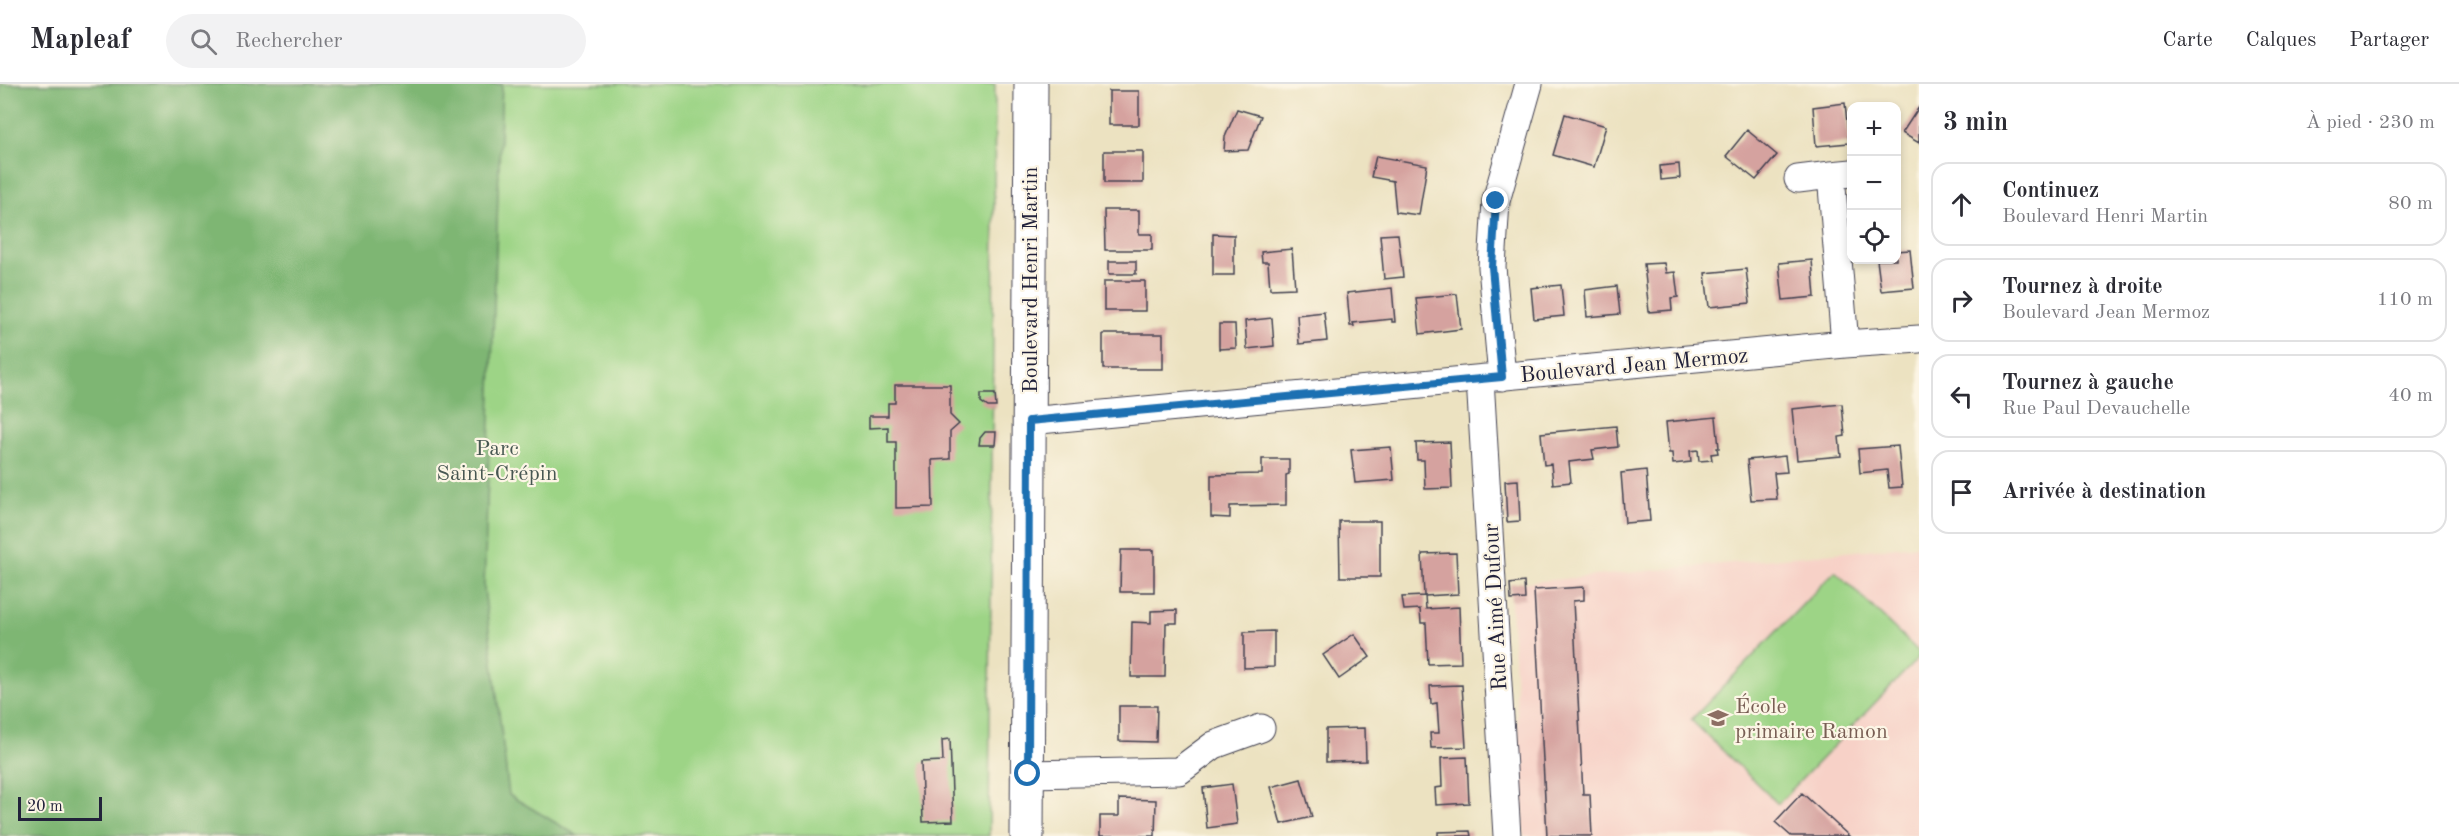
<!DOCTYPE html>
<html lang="fr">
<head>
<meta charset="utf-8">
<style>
	body { margin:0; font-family:"Old Standard TT",serif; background:#f2f2f3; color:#2b2b33 }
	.controls { position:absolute; right:18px; top:18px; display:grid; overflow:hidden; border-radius:12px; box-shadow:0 3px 9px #0003 }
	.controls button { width:54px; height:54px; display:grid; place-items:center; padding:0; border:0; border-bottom:2px solid #e1e1e2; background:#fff; color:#2b2b33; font:30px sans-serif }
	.scale { position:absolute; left:18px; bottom:15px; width:84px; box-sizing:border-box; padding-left:6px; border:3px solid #22223b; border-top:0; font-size:16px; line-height:21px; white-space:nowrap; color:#22223b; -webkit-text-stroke:4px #fcf5e5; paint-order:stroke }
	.stop { position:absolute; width:18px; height:18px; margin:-14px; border:4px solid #1f6fb2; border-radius:50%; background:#fff }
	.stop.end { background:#1f6fb2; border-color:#fff; box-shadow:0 2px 6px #0008 }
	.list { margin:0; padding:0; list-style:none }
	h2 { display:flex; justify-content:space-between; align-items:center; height:78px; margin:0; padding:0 24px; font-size:26px }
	h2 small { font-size:20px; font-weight:400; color:#7c7c81 }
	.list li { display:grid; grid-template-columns:39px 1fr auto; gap:18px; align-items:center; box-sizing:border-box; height:84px; margin:0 12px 12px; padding:0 12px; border:2px solid #e1e1e2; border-radius:18px }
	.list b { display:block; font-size:22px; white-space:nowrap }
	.list p { margin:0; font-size:20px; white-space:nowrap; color:#7c7c81 }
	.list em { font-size:20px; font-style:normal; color:#7c7c81 }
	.icon { flex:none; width:33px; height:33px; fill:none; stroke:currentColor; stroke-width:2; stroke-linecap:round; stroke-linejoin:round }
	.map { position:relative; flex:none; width:1919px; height:752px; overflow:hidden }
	header { display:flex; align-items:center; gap:36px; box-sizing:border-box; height:84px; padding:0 30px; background:#fff; border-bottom:2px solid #e1e1e2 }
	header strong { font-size:28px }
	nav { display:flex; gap:33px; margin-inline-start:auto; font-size:21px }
	.search { width:420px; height:54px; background:#f2f2f3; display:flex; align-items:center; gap:15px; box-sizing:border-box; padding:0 21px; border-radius:33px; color:#7c7c81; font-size:22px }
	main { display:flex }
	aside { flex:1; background:#fff }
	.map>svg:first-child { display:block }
	.built { fill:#f7d1c7 }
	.green { fill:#9dd486; stroke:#607b60; stroke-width:1.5 }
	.forest { fill:#7eb673; stroke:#506c57; stroke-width:1.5 }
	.building { fill:#d5a29f }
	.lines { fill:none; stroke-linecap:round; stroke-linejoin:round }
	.street-casing { stroke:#403f4f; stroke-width:29 }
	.secondary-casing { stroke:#403f4f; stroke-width:35 }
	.street { stroke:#fff; stroke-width:27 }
	.secondary { stroke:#fff; stroke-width:33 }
	.route { stroke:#1f6fb2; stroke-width:8 }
	.labels { text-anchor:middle; stroke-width:4.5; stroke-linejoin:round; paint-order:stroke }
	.street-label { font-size:22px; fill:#22223b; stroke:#fcf5e5 }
	.park-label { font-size:22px; fill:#475752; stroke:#fcf5e5 }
	.education-label { font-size:22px; fill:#785e54; stroke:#fcf5e5; text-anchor:start }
</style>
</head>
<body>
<header>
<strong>Mapleaf</strong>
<div class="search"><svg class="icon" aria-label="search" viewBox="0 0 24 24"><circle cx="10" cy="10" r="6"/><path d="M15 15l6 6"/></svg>Rechercher</div>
<nav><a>Carte</a><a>Calques</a><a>Partager</a></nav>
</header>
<main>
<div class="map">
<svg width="1919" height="752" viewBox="0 0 1919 752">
	<rect width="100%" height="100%" fill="#fcf5e5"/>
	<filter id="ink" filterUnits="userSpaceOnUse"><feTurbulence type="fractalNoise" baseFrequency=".0167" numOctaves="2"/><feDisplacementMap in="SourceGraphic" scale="12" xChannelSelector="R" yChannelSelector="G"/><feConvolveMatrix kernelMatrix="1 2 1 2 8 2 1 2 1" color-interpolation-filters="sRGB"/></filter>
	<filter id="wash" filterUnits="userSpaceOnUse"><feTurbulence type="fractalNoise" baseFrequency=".008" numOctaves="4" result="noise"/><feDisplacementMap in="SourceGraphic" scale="24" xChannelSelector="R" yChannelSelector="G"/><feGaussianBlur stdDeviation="1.35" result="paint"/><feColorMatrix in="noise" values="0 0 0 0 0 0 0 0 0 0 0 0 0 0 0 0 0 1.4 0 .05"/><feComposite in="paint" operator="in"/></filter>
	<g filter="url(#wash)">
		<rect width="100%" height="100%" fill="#ece2c1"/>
		<path class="built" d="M1919,461v291h-395l-14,-252z"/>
		<path class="green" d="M0,0h995l-6,752h-989z
			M1835,487l84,81v5l-141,147 -87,-84z"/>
		<path class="forest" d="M0,0h502l-18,504 25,207 69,41h-578z"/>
		<g id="blocks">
			<path class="building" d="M1109,7h30v34h-30z
				M1845,19l4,40 -33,3 -3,-39z
				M1919,23v36l-17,-10z
				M1237,25l24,7 -13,34 -24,1 1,-14z
				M1565,30l41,12 -12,41 -41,-12z
				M1747,46l30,25 -21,25 -30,-24z
				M1104,67h39v32h-39z
				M1376,72l51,9 -8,50 -23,-3 -3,-31 -22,-4z
				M1679,80l1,14 -19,2 -1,-14z
				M1104,126h35v24h13v16h-47z
				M1213,150l21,1v40h-21z
				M1398,150l5,43 -19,2 -4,-44z
				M1292,165l3,39 -25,1 -2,-27h-6l-1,-10z
				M1910,166l4,38 -33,3 -4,-31h19v-9z
				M1812,176l3,37 -32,3 -4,-37z
				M1109,177h27v13h-27z
				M1664,179l2,10 9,-1 3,25 -7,1 1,12 -23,2 -5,-48z
				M1746,185l4,34 -41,4 -4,-34z
				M1104,197h41v30h-41z
				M1561,201l3,31 -30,3 -3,-31z
				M1617,202l3,28 -33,3 -2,-27z
				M1392,204l3,34h-3v-3l-39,4 1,3h-4l-3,-33z
				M1457,210l4,35 -41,5 -4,-36z
				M1324,228l3,29 -28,3 -2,-29z
				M1272,234l2,28 -27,3 -2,-28z
				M1219,240h16l1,24 -17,1z
				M1103,250h60v35h-60z
				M895,301h55v30l9,9 -9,8v27l-18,1 1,47 -37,1v-66h-8v-15l-19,1v-12h19v-13h7z
				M981,310h14l1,13h-8l-7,-5z
				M1842,320l3,32 -6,1 2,19 -44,4 -5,-51z
				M1716,333l3,31h-2l1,5 -7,1 1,6 -13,1 -1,-11 -8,1 1,11 -18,2 -1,-11h-3l-3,-31z
				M1616,342l2,21 -26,3 2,9 -25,3 2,20 -18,2 -2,-20 -7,1 -3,-32z
				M985,348h11l-1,13h-16l1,-7z
				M1450,358l2,46 -27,1 -1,-29h-7l-1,-17z
				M1898,362l4,41 -13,1 -2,-18 -27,3 -2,-24z
				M1391,363l3,33 -39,3 -4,-33z
				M1785,372l2,16 -13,1 3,26 -26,1 -4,-40z
				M1262,375h27v15l-3,1v30l-56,1v12l-19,-1v-42l51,-1z
				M1646,386l4,51 -25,2 -4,-50z
				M1518,396l2,41 -13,1 -2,-41z
				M1339,437h41v56h-40z
				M1121,466h33v42h-34z
				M1456,469l2,41 -33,2 1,13 33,-2 2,56 -33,1 -2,-41h-5l-1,-14 -16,1 -2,-13 22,-1 -2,-42z
				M1524,498l1,17 -14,1 -1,-16z
				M1584,503v13l-11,1 10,193h7l2,42h-45l-13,-246z
				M1177,526v13h-11l-1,54h-34l1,-55 19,1v-12z
				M1274,547v36l-30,1v-36z
				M1354,550l16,23 -31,22 -16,-24z
				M1462,601l4,62 -35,1 -1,-15h9l-2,-30 -6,1 -1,-18z
				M1119,622h38l-1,36 -37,-1z
				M1365,644l1,33 -40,1v-33z
				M950,655l3,82 -30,1 -2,-60 22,-1 -1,-21z
				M1467,673l2,46 -33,2 -1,-17 7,-1 -1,-29z
				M1301,695l11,38 -31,7 -10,-37z
				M1232,700l5,40 -30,4 -4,-40z
				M1802,709l47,43h-58l-16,-14z
				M1119,715l37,1 -1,36h-55v-20h19z
				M1470,747l1,5h-33v-4z"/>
		</g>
	</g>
	<g filter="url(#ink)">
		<use href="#blocks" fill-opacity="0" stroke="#403f4f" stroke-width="1.5"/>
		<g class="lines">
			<g class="street-casing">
				<path id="street" d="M1852,89l-21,2 14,169 74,-5
					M1798,95l33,-4
					M1502,293l-10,-110 4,-66 33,-117
					M1480,295l27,457
					M1029,337l816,-77
					M1028,690l151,-3 35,-26 47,-17"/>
			</g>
			<g class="secondary-casing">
				<path id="secondary" d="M1027,752l4,-752"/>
			</g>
			<use href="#street" class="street"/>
			<use href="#secondary" class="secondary"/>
		</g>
	</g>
	<g class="lines" filter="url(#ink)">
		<path class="route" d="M1028,690l1,-353 473,-44 -10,-110 4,-66"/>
	</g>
	<defs>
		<g id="school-bare" transform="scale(1.62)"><path d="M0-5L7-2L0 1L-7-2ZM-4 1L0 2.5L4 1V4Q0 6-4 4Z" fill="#8d6e63" stroke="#fcf5e5" stroke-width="2.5" paint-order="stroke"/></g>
	</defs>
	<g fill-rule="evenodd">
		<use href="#school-bare" x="1718" y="634"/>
	</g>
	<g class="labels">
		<g class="street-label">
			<text transform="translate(1029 196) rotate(-90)" y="8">Boulevard Henri Martin</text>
			<text transform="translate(1634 280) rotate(-5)" y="8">Boulevard Jean Mermoz</text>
			<text transform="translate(1494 523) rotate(-93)" y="8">Rue Aimé Dufour</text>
		</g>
		<g class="park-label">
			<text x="497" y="371">Parc<tspan x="497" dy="25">Saint-Crépin</tspan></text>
		</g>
		<g class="education-label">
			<text x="1735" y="629">École<tspan x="1735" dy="25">primaire Ramon</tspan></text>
		</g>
	</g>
</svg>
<div class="controls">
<button>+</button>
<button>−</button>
<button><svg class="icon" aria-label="locate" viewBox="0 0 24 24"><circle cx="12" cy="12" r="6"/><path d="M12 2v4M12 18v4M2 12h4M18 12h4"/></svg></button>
</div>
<div class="scale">20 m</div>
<div class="stop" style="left:1028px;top:690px"></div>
<div class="stop end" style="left:1496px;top:117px"></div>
</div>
<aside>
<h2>3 min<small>À pied · 230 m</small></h2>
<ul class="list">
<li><svg class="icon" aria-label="ahead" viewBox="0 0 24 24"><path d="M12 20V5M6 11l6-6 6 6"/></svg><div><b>Continuez</b><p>Boulevard Henri Martin</p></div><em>80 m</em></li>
<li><svg class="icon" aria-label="right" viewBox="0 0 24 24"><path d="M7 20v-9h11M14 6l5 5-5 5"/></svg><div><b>Tournez à droite</b><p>Boulevard Jean Mermoz</p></div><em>110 m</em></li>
<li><svg class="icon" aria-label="left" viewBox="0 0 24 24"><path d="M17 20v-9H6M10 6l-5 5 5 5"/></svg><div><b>Tournez à gauche</b><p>Rue Paul Devauchelle</p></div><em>40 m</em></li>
<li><svg class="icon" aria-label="arrive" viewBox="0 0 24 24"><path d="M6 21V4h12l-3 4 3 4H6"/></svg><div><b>Arrivée à destination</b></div></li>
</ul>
</aside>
</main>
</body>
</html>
